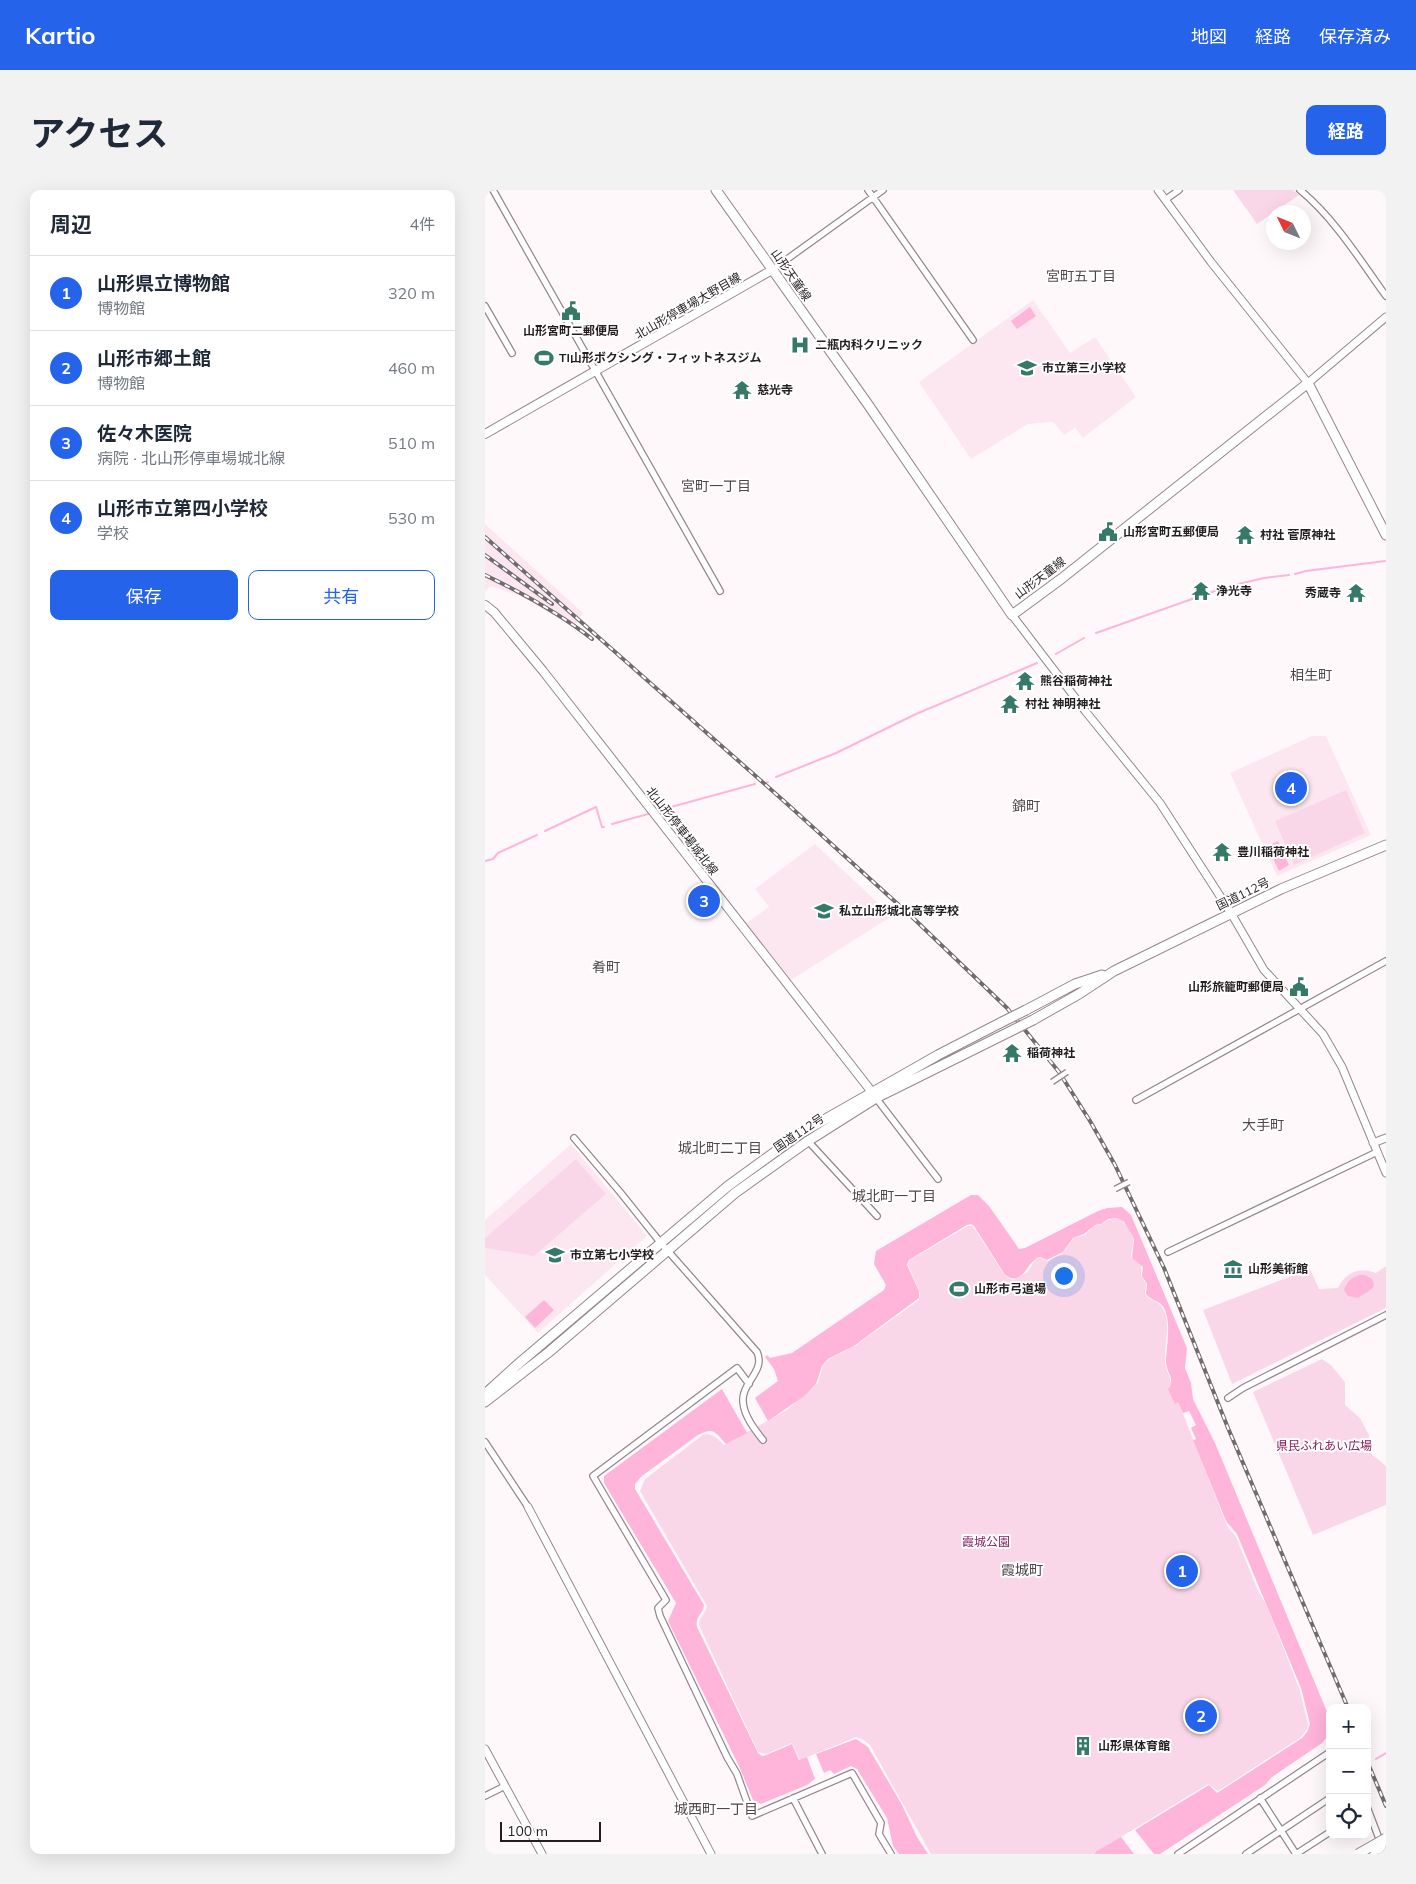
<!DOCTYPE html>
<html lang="ja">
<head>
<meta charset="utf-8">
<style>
	body { margin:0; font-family:Mulish,"Noto Sans JP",sans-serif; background:#f2f2f3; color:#1f2937 }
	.controls { position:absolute; right:15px; bottom:15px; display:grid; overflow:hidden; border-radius:10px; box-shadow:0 5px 20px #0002 }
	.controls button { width:45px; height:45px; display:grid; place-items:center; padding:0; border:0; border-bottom:1px solid #e0e1e3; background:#fff; color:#1f2937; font:25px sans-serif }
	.compass { position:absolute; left:781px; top:15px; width:45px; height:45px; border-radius:50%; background:#fff; box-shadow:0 5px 20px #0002; rotate:313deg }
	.scale { position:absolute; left:15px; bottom:12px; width:101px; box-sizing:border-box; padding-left:5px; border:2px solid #241e20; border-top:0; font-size:14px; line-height:18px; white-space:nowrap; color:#241e20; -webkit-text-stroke:4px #fff; paint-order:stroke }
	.you { position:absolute; left:578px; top:1085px; width:18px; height:18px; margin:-12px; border:4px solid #fff; border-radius:50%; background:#1a73e8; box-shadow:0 0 0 8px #1a73e833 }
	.badge { display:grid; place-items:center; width:32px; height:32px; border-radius:50%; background:#2563eb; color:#fff; font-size:16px; font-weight:700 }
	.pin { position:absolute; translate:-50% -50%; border:2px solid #fff; box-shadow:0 1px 5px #0006 }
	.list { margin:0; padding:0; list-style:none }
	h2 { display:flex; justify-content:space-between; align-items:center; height:65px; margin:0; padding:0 20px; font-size:21px }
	h2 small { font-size:16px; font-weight:400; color:#747a83 }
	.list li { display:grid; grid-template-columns:32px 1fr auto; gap:15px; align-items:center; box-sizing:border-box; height:75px; padding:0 20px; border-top:1px solid #e0e1e3 }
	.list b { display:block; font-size:19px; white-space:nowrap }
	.list p { margin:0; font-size:16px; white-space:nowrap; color:#747a83 }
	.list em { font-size:16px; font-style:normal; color:#747a83 }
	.actions { display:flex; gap:10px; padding:15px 20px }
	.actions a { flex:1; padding:11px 0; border:1px solid #2563eb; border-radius:10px; text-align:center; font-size:18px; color:#2563eb }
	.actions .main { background:#2563eb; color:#fff }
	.icon { flex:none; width:28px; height:28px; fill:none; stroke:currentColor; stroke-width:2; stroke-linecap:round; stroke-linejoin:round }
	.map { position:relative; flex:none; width:901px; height:1664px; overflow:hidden; border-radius:10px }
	header { display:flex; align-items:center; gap:30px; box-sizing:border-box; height:70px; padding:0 25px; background:#2563eb; color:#fff }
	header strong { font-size:24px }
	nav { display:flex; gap:28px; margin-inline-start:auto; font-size:18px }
	.intro { display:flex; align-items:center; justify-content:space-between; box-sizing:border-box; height:120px; padding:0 30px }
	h1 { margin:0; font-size:35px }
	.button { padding:12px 22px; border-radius:10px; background:#2563eb; color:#fff; font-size:18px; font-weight:700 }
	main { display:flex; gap:30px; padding:0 30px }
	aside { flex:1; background:#fff; border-radius:10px; box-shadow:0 5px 20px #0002 }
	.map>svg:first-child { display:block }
	.built { fill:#fce7f1 }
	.green { fill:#fad7e8 }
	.water { fill:#ffb4da }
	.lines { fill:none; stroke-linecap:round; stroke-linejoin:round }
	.stream { stroke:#ffb4da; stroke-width:2 }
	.minor-casing { stroke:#96868d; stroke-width:8 }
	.tertiary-casing { stroke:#96868d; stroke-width:9 }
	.secondary-casing { stroke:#96868d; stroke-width:10 }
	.primary-casing { stroke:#96868d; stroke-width:11 }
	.trunk-casing { stroke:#96868d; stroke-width:11 }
	.minor { stroke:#fff; stroke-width:5.5 }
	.tertiary { stroke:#fff; stroke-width:7 }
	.secondary { stroke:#fff; stroke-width:8 }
	.primary { stroke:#fff; stroke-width:9 }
	.trunk { stroke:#fff; stroke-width:9 }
	.rail-casing { stroke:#716b6d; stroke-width:4 }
	.rail { stroke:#fff; stroke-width:2; stroke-dasharray:5.5; stroke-linecap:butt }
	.pedestrian-bridge-casing { stroke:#96868d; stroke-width:7; stroke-linecap:butt }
	.primary-bridge-casing { stroke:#96868d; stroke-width:11; stroke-linecap:butt }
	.trunk-bridge-casing { stroke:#96868d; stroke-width:11; stroke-linecap:butt }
	.pedestrian-bridge { stroke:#fff; stroke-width:4.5 }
	.primary-bridge { stroke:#fff; stroke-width:9 }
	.trunk-bridge { stroke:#fff; stroke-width:9 }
	.labels { text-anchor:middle; stroke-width:4; stroke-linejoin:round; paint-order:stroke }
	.street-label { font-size:12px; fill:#241e20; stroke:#fff }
	.poi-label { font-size:12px; font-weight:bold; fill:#241e20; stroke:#fff; text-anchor:start }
	.park-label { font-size:12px; fill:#861d5e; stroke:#fff }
	.neighbourhood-label { font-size:14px; fill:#53454c; stroke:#fff }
</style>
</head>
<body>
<header>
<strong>Kartio</strong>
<nav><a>地図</a><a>経路</a><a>保存済み</a></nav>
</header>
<div class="intro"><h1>アクセス</h1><a class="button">経路</a></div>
<main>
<aside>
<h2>周辺<small>4件</small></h2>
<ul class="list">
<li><span class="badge">1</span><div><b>山形県立博物館</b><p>博物館</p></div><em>320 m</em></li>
<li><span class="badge">2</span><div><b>山形市郷土館</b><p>博物館</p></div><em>460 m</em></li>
<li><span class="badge">3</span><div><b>佐々木医院</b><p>病院 · 北山形停車場城北線</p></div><em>510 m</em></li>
<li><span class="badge">4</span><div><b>山形市立第四小学校</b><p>学校</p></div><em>530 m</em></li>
</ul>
<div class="actions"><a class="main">保存</a><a>共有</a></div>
</aside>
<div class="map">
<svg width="901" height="1664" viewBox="0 0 901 1664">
	<rect width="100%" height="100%" fill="#fff8fb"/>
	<path class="built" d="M548,110l37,53 25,-16 41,60 -53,41 -8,-10 -11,7 -11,-13 -25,2 -57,35 -52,-77z
		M0,334l98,89 -9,14 -53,-31 -31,-10 -5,6z
		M827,546h14l45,99 -94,41 -47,-103z
		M330,654l77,72 -104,66 -44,-57 25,-18 -14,-18z
		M86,954l76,92 -109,97 -53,-58v-55z"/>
	<path class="green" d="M748,0h60l6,5 -42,29z
		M861,600l19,43 -71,32 -19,-44z
		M91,969l30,35 -72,62 -49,-8v-10z
		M632,1028c8,4 16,14 16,23 0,5 -2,11 -2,16l10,8v10l5,9 -1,10c5,7 14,7 18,15 9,16 0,37 2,55 1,6 5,12 6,19l56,143 9,11 22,54 9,15 33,85 8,34 -1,4 -6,8 -83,54 -10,-7 -115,70h-162l-61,-109 -8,-6 -6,-2 -56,23 -8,-17 -26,11 -8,-2 -59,-127c0,-8 7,-12 8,-19l-67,-115 5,-12 59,-45c9,-1 14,5 20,11l63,-35 31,-27 5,-17 5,-6 27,-14 64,-46 1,-7 -12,-28 2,-5 58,-34h4l2,2 31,48 8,4 15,-8 7,-12 5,-2 8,3 14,-7 12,-16 11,-3 9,-9 8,-2 6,-4z
		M901,1076v42l-154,76 -29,-74 107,-41 9,20 19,-1c8,-16 21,-21 38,-15z
		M837,1169l9,6 14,17v23l15,13 9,17 -1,16 18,15v39l-73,30 -60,-143z"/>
	<path class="water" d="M545,117l6,9 -19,13 -6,-8z
		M793,651l11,24 -10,6 -12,-25z
		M486,1005h7l11,11 30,43 6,-1 73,-37 9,-3 15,-1 9,8 56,133 -2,20 6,15 2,16 22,44 115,276 -1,16 -7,8 -50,34 -7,8 -105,69h-6l-19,-24 74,-45 8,8 85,-55 5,-6 3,-8 -9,-36 -64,-154 -11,-13 -33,-81 3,-1 -5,-11 5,-3 -7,-14 -6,2 -5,-11 -3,2 -7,-15c8,-8 -1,-16 -2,-26 0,-16 6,-40 -2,-55 -4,-8 -13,-7 -18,-14l1,-10 -5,-8 1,-9 -11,-9 2,-18 -2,-5 -8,-13 -7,-4 -9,1 -7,5 -6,1 -11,9 -11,4 -10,14 -16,8 -7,-3c-13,3 -17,31 -35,18l-31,-49 -3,-2 -4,1 -58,35 -2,5 12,26v7l-65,48 -26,13 -6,7 -6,18 -13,13 -35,24 -13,-23 23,-17 -4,-12 -9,-12 2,-2 3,3 22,-5 92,-63 2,-5 -12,-21 2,-13z
		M875,1085h5l7,4 2,5 -1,4 -15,10 -10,-2 -4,-6c3,-9 8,-13 16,-15z
		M59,1110l10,10 -19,18 -10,-11z
		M237,1199l25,44 -21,11c-11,-12 -12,-17 -28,-9l-56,41 -7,8v5l69,116c-1,10 -9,10 -7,22l61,126 4,3 4,-1 26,-11 7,16 8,-3 8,22 -8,6 -46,19 -8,-4 -14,-34 -71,-145 8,-18 -72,-120v-7z
		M371,1549l12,8 34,58 15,32 11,17h-29l-6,-8 -6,-28 -30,-49 -6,-3 -17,8 -4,-4 -6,3 -8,-19z
		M636,1647l13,17h-40l3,-3z"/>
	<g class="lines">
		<path class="stream" d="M810,384l11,-3 79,-10
			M611,443l130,-46 38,-9 25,-3
			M571,464l28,-16
			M291,587l60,-24 80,-39 121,-51
			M280,593l3,-1
			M175,620l95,-26
			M127,634l36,-10
			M60,641l51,-24 6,20h2
			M0,671l8,-2 5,-6 39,-18
			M891,1569l10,-6"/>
		<g class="minor-casing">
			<path id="minor" d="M8,0l227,401
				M383,0l105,150
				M815,0c35,29 60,70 86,106
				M680,10l14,-10
				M287,80l111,-80
				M0,116l27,47
				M391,908l62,81
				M651,910l250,-139
				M89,948l46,54 40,50 97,110c9,19 -16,31 -14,50 1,14 12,28 20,38
				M323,951l69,75
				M683,1062l209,-100
				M264,1194l-12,-16 -144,108 73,124 -8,8 2,8 67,141 10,17 15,42 100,-43 29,50 -2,11 12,20
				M743,1208l15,-10 143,-73
				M0,1252l43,65
				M0,1606l20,-10
				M308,1608l29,56
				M775,1608l36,56
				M882,1617l18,47
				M693,1664l152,-102
				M761,1664l84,-56
				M811,1664l34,-22"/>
		</g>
		<g class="tertiary-casing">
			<path id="tertiary" d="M673,0l53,72 97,121 78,-66
				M527,425l74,97 74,91 71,110 33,57 59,64 19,33 44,106
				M888,953l13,-5
				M43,1317l183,347
				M0,1559l57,105"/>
		</g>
		<g class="secondary-casing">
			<path id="secondary" d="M0,244l287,-164
				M0,415l9,7 49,59 332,425"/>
		</g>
		<g class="primary-casing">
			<path id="primary" d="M231,0l151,213 145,212 49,-36 247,-196 78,152"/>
		</g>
		<g class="trunk-casing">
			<path id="trunk" d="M541,820l49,-26 27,-9
				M548,830l46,-26 35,-23 167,-82 105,-44
				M0,1204l32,-29 211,-179 73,-53 137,-78 64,-33
				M0,1212l64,-50 186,-159 73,-52 68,-43 133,-66"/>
		</g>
		<use href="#minor" class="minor"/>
		<use href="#tertiary" class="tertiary"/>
		<use href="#secondary" class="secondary"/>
		<use href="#primary" class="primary"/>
		<use href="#trunk" class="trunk"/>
		<g class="rail-casing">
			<path id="rail" d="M0,347l300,265 126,114 96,92 52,64 31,49 25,44 49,103 64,160 120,280
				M0,365l67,49
				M0,385c37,18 74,38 107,64
				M882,1571l19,45"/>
		</g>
		<use href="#rail" class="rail"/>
		<g class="pedestrian-bridge-casing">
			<path id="pedestrian-bridge" d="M567,892l15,-10
				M630,999l14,-7"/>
		</g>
		<g class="primary-bridge-casing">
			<path id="primary-bridge" d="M873,1664l28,-16
				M890,1664l11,-6"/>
		</g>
		<g class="trunk-bridge-casing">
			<path id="trunk-bridge" d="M517,832l24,-12
				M524,842l24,-12"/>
		</g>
		<use href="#pedestrian-bridge" class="pedestrian-bridge"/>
		<use href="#primary-bridge" class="primary-bridge"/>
		<use href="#trunk-bridge" class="trunk-bridge"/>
	</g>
	<defs>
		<g id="civic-bare" transform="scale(1.5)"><path d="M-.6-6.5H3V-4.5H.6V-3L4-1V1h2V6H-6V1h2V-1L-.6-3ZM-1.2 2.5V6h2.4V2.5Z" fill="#377968" stroke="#fff" stroke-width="2.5" paint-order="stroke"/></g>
		<g id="hospital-bare" transform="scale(1.5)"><path d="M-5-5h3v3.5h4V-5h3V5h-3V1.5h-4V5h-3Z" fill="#377968" stroke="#fff" stroke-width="2.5" paint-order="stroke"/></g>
		<g id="stadium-bare" transform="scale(1.5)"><path d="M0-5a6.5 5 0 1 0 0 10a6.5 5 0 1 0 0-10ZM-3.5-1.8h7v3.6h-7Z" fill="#377968" stroke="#fff" stroke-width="2.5" paint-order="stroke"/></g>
		<g id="school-bare" transform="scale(1.5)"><path d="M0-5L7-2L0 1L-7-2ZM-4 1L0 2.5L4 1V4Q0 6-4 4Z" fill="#377968" stroke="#fff" stroke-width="2.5" paint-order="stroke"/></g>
		<g id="temple-bare" transform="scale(1.5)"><path d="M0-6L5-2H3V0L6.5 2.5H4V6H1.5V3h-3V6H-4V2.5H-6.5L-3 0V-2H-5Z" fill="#377968" stroke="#fff" stroke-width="2.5" paint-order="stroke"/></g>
		<g id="museum-bare" transform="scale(1.5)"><path d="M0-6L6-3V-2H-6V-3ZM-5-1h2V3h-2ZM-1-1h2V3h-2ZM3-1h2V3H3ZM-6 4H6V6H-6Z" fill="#377968" stroke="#fff" stroke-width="2.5" paint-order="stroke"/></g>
		<g id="building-bare" transform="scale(1.5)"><path d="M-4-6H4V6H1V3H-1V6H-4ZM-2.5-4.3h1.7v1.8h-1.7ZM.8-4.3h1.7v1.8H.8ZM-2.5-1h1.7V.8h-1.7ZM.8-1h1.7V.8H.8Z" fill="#377968" stroke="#fff" stroke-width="2.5" paint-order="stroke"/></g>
	</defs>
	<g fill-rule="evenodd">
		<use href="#civic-bare" x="86" y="121"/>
		<use href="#hospital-bare" x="315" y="155"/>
		<use href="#stadium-bare" x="59" y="168"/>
		<use href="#school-bare" x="542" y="178"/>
		<use href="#temple-bare" x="257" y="200"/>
		<use href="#civic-bare" x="623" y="342"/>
		<use href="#temple-bare" x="760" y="345"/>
		<use href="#temple-bare" x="716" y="401"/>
		<use href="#temple-bare" x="871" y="403"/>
		<use href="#temple-bare" x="540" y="491"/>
		<use href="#temple-bare" x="525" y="514"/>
		<use href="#temple-bare" x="737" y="662"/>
		<use href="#school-bare" x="339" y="721"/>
		<use href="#civic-bare" x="814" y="797"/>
		<use href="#temple-bare" x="527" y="863"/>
		<use href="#school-bare" x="70" y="1065"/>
		<use href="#museum-bare" x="748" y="1079"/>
		<use href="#stadium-bare" x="474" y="1099"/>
		<use href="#building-bare" x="598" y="1556"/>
	</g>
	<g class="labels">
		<g class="street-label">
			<text transform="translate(306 85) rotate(55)" y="4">山形天童線</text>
			<text transform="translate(203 116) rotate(-30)" y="4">北山形停車場大野目線</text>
			<text transform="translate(555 388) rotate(-37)" y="4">山形天童線</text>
			<text transform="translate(197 641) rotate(52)" y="4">北山形停車場城北線</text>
			<text transform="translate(758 704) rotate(-26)" y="4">国道112号</text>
			<text transform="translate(314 943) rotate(-34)" y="4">国道112号</text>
		</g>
		<g class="poi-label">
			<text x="86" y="145" text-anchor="middle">山形宮町二郵便局</text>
			<text x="330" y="159">二瓶内科クリニック</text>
			<text x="74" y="172">TI山形ボクシング・フィットネスジム</text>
			<text x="557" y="182">市立第三小学校</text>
			<text x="272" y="204">慈光寺</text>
			<text x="638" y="346">山形宮町五郵便局</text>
			<text x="775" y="349">村社 菅原神社</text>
			<text x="731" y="405">浄光寺</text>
			<text x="856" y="407" text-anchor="end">秀蔵寺</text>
			<text x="555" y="495">熊谷稲荷神社</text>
			<text x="540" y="518">村社 神明神社</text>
			<text x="752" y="666">豊川稲荷神社</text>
			<text x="354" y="725">私立山形城北高等学校</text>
			<text x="799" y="801" text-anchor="end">山形旅籠町郵便局</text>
			<text x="542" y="867">稲荷神社</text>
			<text x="85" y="1069">市立第七小学校</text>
			<text x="763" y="1083">山形美術館</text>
			<text x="489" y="1103">山形市弓道場</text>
			<text x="613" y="1560">山形県体育館</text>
		</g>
		<g class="park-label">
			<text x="839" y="1260">県民ふれあい広場</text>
			<text x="501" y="1356">霞城公園</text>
		</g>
		<g class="neighbourhood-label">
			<text x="596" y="91">宮町五丁目</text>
			<text x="231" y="301">宮町一丁目</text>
			<text x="826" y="490">相生町</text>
			<text x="541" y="621">錦町</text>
			<text x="121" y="782">肴町</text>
			<text x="778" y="940">大手町</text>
			<text x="235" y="963">城北町二丁目</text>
			<text x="409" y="1011">城北町一丁目</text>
			<text x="537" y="1385">霞城町</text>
			<text x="231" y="1624">城西町一丁目</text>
		</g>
	</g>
</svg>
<div class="controls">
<button>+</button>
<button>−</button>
<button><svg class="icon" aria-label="locate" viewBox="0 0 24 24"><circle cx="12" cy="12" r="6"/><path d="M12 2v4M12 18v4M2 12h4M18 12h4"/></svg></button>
</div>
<svg class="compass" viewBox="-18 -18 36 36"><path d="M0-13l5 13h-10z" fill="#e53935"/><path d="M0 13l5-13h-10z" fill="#747a83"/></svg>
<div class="scale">100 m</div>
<div class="you"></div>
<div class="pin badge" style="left:697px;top:1381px">1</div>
<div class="pin badge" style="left:716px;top:1526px">2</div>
<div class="pin badge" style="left:219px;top:711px">3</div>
<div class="pin badge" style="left:806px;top:598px">4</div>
</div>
</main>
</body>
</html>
